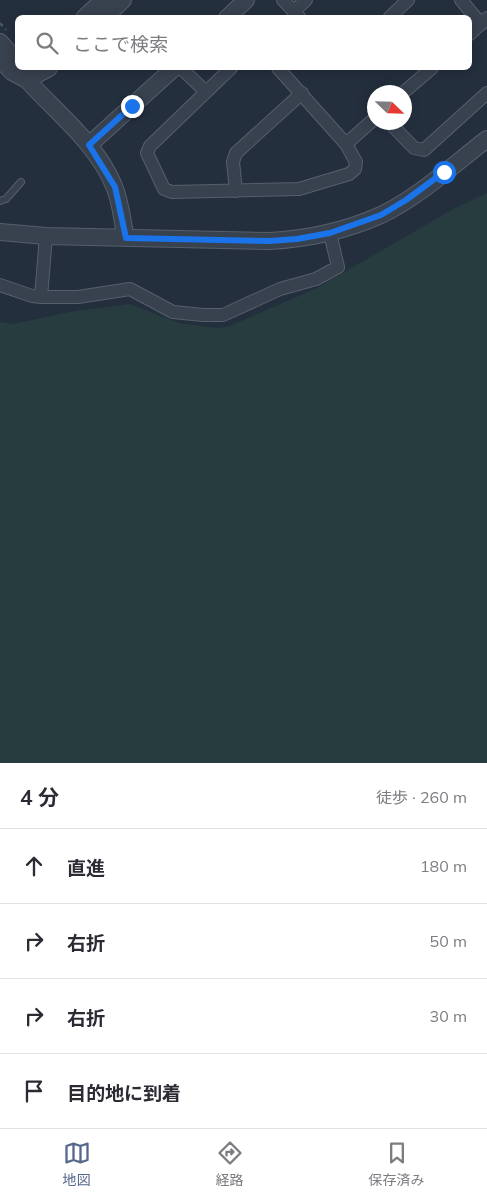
<!DOCTYPE html>
<html lang="ja">
<head>
<meta charset="utf-8">
<style>
	body { margin:0; font-family:Mulish,"Noto Sans JP",sans-serif; background:#f7f7f7; color:#2b2b33 }
	.compass { position:absolute; left:367px; top:85px; width:45px; height:45px; border-radius:50%; background:#fff; box-shadow:0 2px 12px #0003; rotate:113deg }
	.stop { position:absolute; width:15px; height:15px; margin:-11px; border:4px solid #1a73e8; border-radius:50%; background:#fff }
	.stop.end { background:#1a73e8; border-color:#fff; box-shadow:0 1px 5px #0008 }
	.list { margin:0; padding:0; list-style:none }
	h2 { display:flex; justify-content:space-between; align-items:center; height:65px; margin:0; padding:0 20px; font-size:21px }
	h2 small { font-size:16px; font-weight:400; color:#7c7c81 }
	.list li { display:grid; grid-template-columns:32px 1fr auto; gap:15px; align-items:center; box-sizing:border-box; height:75px; padding:0 20px; border-top:1px solid #e1e1e2 }
	.list b { display:block; font-size:19px; white-space:nowrap }
	.list em { font-size:16px; font-style:normal; color:#7c7c81 }
	.icon { flex:none; width:28px; height:28px; fill:none; stroke:currentColor; stroke-width:2; stroke-linecap:round; stroke-linejoin:round }
	.map { position:relative; flex:none; width:487px; height:763px; overflow:hidden }
	.search { position:absolute; background:#fff; box-shadow:0 2px 12px #0003; left:15px; right:15px; top:15px; height:55px; display:flex; align-items:center; gap:12px; box-sizing:border-box; padding:0 18px; border-radius:8px; color:#7c7c81; font-size:19px }
	.sheet { height:365px; background:#fff }
	nav { display:flex; justify-content:space-around; align-items:center; box-sizing:border-box; height:70px; border-top:1px solid #e1e1e2; background:#fff; font-size:14px; color:#7c7c81 }
	nav a { display:grid; justify-items:center; gap:2px }
	nav .on { color:#56698c }
	.map>svg:first-child { display:block }
	.green { fill:#263c3f }
	.lines { fill:none; stroke-linecap:round; stroke-linejoin:round }
	.service-casing { stroke:#565f6c; stroke-width:8 }
	.minor-casing { stroke:#565f6c; stroke-width:14 }
	.tertiary-casing { stroke:#565f6c; stroke-width:18 }
	.path { stroke:#44595c; stroke-width:2.5; stroke-dasharray:4 4; stroke-linecap:butt }
	.service { stroke:#38414e; stroke-width:6 }
	.minor { stroke:#38414e; stroke-width:12 }
	.tertiary { stroke:#38414e; stroke-width:16 }
	.route { stroke:#1a73e8; stroke-width:6 }
</style>
</head>
<body>
<div class="map">
<svg width="487" height="763" viewBox="0 0 487 763">
	<rect width="100%" height="100%" fill="#242f3e"/>
	<path class="green" d="M487,193v570h-487v-441l13,2 62,-13 55,-7 49,19 38,5 13,-2 87,-38 136,-79z"/>
	<g class="lines">
		<g class="service-casing">
			<path id="service" d="M0,201l6,-2 15,-17"/>
		</g>
		<g class="minor-casing">
			<path id="minor" d="M283,0l17,18
				M461,0l20,24
				M294,11l12,-11
				M389,18l19,-18
				M470,34l17,-16
				M181,68l25,24
				M231,68l-81,78 -3,7 17,36 8,3 127,-3 50,-15 6,-5 1,-7 -10,-18 -68,-76
				M404,92l28,-24
				M389,122l25,26 10,2 63,-57
				M346,144l28,-25
				M236,191l-3,-29 3,-9 66,-60
				M0,285l32,11 9,1h37l52,-8 43,23 30,3h20l57,-26 36,-10 22,-12 -8,-34
				M41,297l5,-61"/>
		</g>
		<g class="tertiary-casing">
			<path id="tertiary" d="M84,18l19,-18
				M104,18l19,-18
				M227,18l19,-18
				M0,42l18,20
				M0,59l12,13 15,8
				M21,68l6,12c30,33 70,64 87,106 7,16 8,35 12,52
				M27,80l22,-12
				M89,145l85,-77
				M0,232l46,4 223,5c39,-2 76,-10 112,-26 39,-19 72,-50 106,-76"/>
		</g>
		<path class="path" d="M65,18l5,-5
			M0,23l6,7"/>
		<use href="#service" class="service"/>
		<use href="#minor" class="minor"/>
		<use href="#tertiary" class="tertiary"/>
	</g>
	<g class="lines">
		<path class="route" d="M132,106l-43,39 26,42 11,51 143,3 28,-2 33,-6 51,-18 25,-15 38,-28"/>
	</g>
</svg>
<svg class="compass" viewBox="-18 -18 36 36"><path d="M0-13l5 13h-10z" fill="#e53935"/><path d="M0 13l5-13h-10z" fill="#7c7c81"/></svg>
<div class="stop" style="left:444px;top:172px"></div>
<div class="stop end" style="left:132px;top:106px"></div>
<div class="search"><svg class="icon" aria-label="search" viewBox="0 0 24 24"><circle cx="10" cy="10" r="6"/><path d="M15 15l6 6"/></svg>ここで検索</div>
</div>
<section class="sheet">
<h2>4 分<small>徒歩 · 260 m</small></h2>
<ul class="list">
<li><svg class="icon" aria-label="ahead" viewBox="0 0 24 24"><path d="M12 20V5M6 11l6-6 6 6"/></svg><div><b>直進</b></div><em>180 m</em></li>
<li><svg class="icon" aria-label="right" viewBox="0 0 24 24"><path d="M7 20v-9h11M14 6l5 5-5 5"/></svg><div><b>右折</b></div><em>50 m</em></li>
<li><svg class="icon" aria-label="right" viewBox="0 0 24 24"><path d="M7 20v-9h11M14 6l5 5-5 5"/></svg><div><b>右折</b></div><em>30 m</em></li>
<li><svg class="icon" aria-label="arrive" viewBox="0 0 24 24"><path d="M6 21V4h12l-3 4 3 4H6"/></svg><div><b>目的地に到着</b></div></li>
</ul>
</section>
<nav>
<a class="on"><svg class="icon" aria-label="map" viewBox="0 0 24 24"><path d="M3 6l6-2 6 2 6-2v14l-6 2-6-2-6 2zM9 4v14M15 6v14"/></svg>地図</a>
<a><svg class="icon" aria-label="directions" viewBox="0 0 24 24"><path d="M12 3l9 9-9 9-9-9zM9 14v-3h6M13 9l2 2-2 2"/></svg>経路</a>
<a><svg class="icon" aria-label="saved" viewBox="0 0 24 24"><path d="M7 4h10v16l-5-4-5 4z"/></svg>保存済み</a>
</nav>
</body>
</html>
